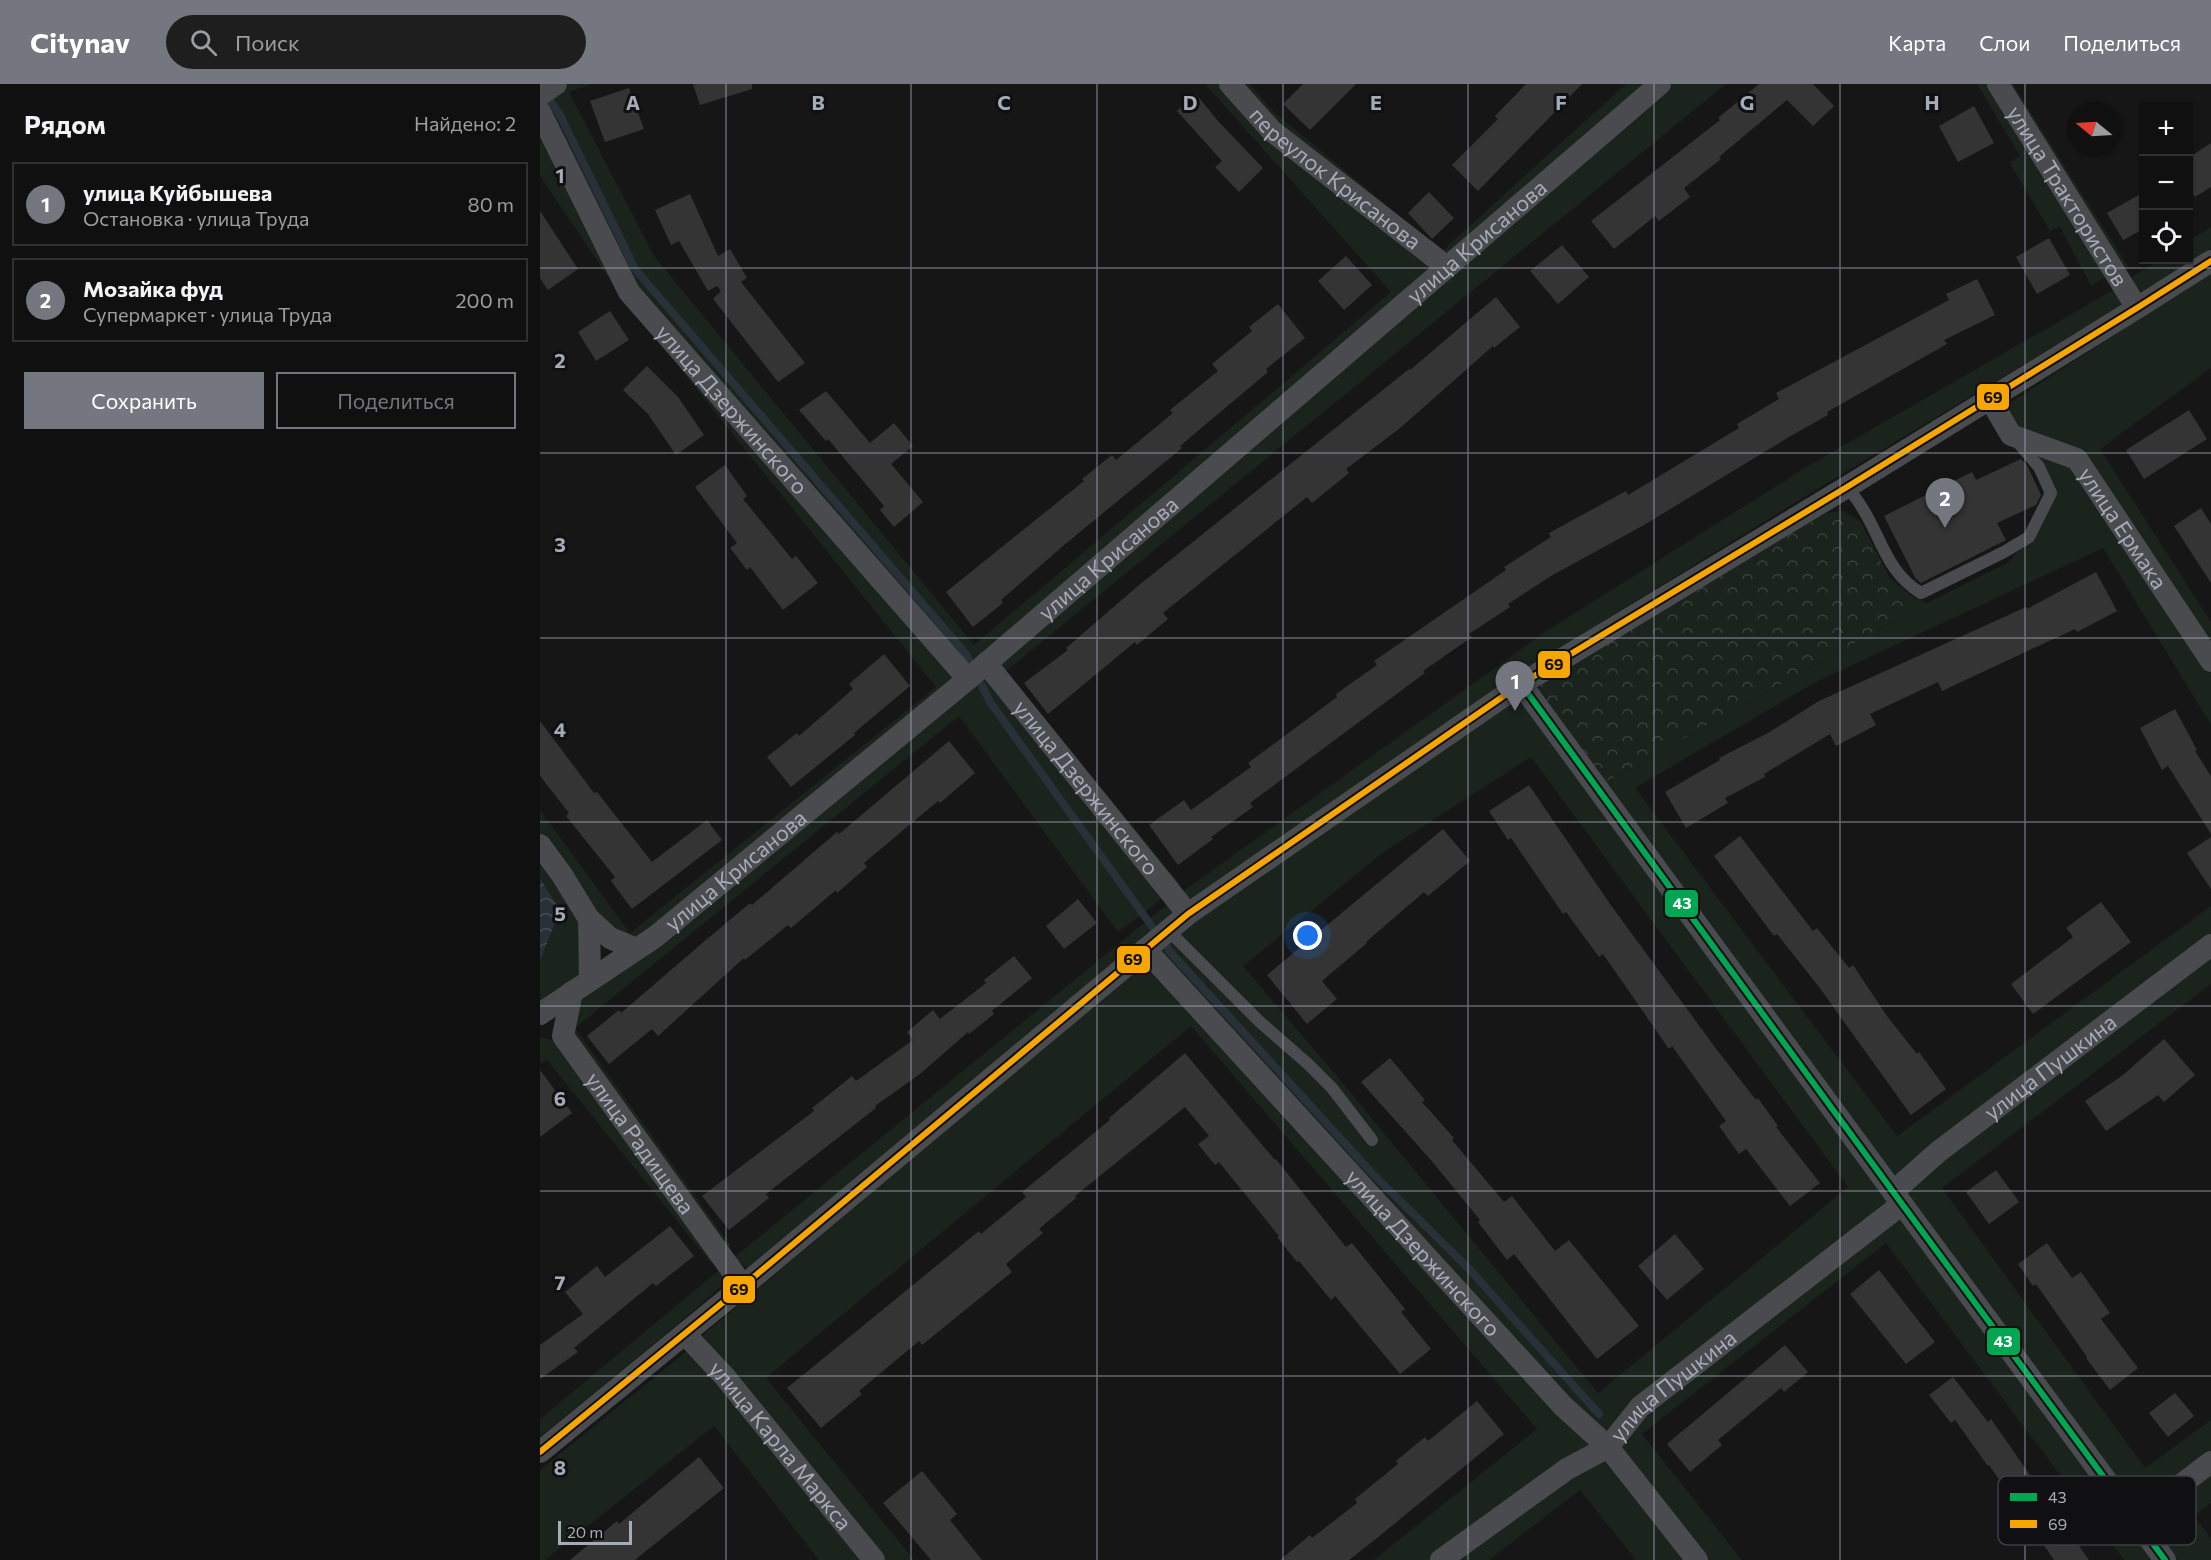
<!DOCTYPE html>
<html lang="ru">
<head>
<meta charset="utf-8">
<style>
	body { margin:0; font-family:Commissioner,sans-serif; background:#1e1e1e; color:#f1f3f6 }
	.controls { position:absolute; right:18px; top:18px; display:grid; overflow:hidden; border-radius:0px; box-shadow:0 2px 4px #0004 }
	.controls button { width:54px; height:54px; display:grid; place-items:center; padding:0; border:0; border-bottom:2px solid #303030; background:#101010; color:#f1f3f6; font:30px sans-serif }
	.compass { position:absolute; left:1527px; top:18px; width:54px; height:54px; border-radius:50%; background:#101010; box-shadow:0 2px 4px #0004; rotate:288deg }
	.scale { position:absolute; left:18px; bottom:15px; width:74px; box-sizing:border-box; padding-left:6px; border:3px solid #a6abb8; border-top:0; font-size:16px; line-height:21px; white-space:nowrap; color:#a6abb8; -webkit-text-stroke:4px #101012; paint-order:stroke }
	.you { position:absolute; left:768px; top:852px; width:21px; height:21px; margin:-15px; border:4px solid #fff; border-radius:50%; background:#1a73e8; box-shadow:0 0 0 9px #1a73e833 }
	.badge { display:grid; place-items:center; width:39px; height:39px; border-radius:50%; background:#74777f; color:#fff; font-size:20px; font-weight:700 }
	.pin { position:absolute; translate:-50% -50px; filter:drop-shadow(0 2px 3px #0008) }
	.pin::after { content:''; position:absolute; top:32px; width:21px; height:18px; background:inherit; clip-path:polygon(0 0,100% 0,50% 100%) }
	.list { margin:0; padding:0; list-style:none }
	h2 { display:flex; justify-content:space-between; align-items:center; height:78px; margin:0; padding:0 24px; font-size:26px }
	h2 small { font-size:20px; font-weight:400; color:#9c9d9f }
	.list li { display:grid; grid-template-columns:39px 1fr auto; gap:18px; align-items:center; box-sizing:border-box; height:84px; margin:0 12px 12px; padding:0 12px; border:2px solid #303030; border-radius:0px }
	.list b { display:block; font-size:22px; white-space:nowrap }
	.list p { margin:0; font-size:20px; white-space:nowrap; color:#9c9d9f }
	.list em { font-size:20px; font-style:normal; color:#9c9d9f }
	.actions { display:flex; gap:12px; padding:18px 24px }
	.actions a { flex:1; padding:14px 0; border:2px solid #74777f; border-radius:0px; text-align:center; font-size:21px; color:#74777f }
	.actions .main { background:#74777f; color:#fff }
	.icon { flex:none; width:33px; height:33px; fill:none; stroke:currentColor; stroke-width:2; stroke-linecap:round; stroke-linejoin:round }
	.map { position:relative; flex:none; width:1671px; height:1476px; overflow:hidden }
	header { display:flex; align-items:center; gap:36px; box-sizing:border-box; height:84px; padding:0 30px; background:#74777f; color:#fff }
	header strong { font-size:28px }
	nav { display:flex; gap:33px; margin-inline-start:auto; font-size:21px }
	.search { width:420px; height:54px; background:#1e1e1e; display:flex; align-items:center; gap:15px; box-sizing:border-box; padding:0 21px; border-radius:33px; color:#9c9d9f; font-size:22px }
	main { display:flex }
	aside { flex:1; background:#101010 }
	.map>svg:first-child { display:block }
	.green { fill:#1b231d; fill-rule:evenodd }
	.forest { fill:url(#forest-crowns) }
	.water { fill:url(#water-waves) }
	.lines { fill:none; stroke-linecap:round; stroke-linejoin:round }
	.stream { stroke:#283038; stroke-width:8 }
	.building { fill:#343435 }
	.service { stroke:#494b4f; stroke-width:12 }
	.minor { stroke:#494b4f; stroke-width:22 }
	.bus-1-casing { stroke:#101012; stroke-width:10 }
	.bus-2-casing { stroke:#101012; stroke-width:10 }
	.bus-1 { stroke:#00a651; stroke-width:6 }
	.bus-2 { stroke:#f7a600; stroke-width:6 }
	.grid { fill:none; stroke:#a6abb8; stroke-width:1.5; stroke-opacity:0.55 }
	.labels { text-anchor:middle; stroke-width:6; stroke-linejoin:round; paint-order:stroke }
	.street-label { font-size:22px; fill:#a6abb8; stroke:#101012 }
	.key { fill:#101012; stroke:#3d3e44; stroke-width:1.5 }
	.key-label { font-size:16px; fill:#a6abb8 }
	.grid-label { font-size:20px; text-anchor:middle; font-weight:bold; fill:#a6abb8; stroke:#101012; stroke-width:6; stroke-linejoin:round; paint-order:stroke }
	.line-badge { stroke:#101012; stroke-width:2 }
	.badge-label { font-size:16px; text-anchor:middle; font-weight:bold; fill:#fff }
	.pale-badge-label { font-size:16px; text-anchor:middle; font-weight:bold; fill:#111 }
</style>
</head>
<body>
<header>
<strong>Citynav</strong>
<div class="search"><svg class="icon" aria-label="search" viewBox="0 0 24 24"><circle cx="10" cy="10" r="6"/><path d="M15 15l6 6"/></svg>Поиск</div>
<nav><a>Карта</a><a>Слои</a><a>Поделиться</a></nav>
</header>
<main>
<aside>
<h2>Рядом<small>Найдено: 2</small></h2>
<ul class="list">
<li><span class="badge">1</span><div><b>улица Куйбышева</b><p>Остановка · улица Труда</p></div><em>80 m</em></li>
<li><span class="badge">2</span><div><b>Мозайка фуд</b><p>Супермаркет · улица Труда</p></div><em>200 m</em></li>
</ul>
<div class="actions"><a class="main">Сохранить</a><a>Поделиться</a></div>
</aside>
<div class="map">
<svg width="1671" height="1476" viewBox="0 0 1671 1476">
	<defs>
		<pattern id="forest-crowns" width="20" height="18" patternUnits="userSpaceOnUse" patternTransform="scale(1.5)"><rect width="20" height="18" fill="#1b231d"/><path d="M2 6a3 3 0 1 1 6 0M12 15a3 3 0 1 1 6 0" fill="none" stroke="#39403c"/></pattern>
		<pattern id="water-waves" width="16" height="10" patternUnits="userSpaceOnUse" patternTransform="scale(1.5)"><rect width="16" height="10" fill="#283038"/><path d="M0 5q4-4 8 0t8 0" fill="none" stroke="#444b53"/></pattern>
	</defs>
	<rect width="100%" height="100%" fill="#161616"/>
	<path class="green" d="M28,0h24l-23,8 85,164 320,389 417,-353 -186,-208h18l212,185 -466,402 -337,-382 -88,-188z
		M697,0h13l24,28 168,139 184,-167h19l-201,172 -169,-129z
		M1132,0h54l-720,587 174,213 -5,4 -181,-225z
		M1437,0h14l118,191 -18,11 -31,-59 -10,4 -41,-69 11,-6z
		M1464,0h9l116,184 -6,4z
		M0,40l85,169 334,387 -324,263 -24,-9 -71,-96v-28l90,123 306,-246 -319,-397 -77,-114z
		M1671,143v22l-68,44 -14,-14 30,-19h29l1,-19z
		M1671,188v96l-111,81 111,173v27l-127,-192 -68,-31 -11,-20z
		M1577,204l5,17 -308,186 -296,183 -329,227 -10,-7 369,-264 260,-164z
		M1488,362l45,18 138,209v52l-108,-177 -289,135 -179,105 262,348 314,-230v32l-315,242 -292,-397 304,-170 -19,-36 23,19 15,7 82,-41 25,-32 10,-29 -3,-18z
		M444,588l182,224 -48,36 -159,-216 -384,312 156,218 -5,5 -157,-217 8,-39z
		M965,618h14l9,5 360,494 -279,234 -7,-2 -443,-483 11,-10 136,127 70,74 -113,-121 -82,-81v-7zM991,673l317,430 -250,206 -257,-312 -98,-115 142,-115z
		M0,769l42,70v50l-42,33v-45l20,-51 -20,-32z
		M630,818l3,11 -426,355 -15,-9z
		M1671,868v32l-269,204 203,280 66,-48v32l-74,56 -232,-318z
		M603,880l13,4 438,480 -159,112h-61l163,-131 -346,-403 -425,352 148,182h-32l-171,-208 -8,-17z
		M0,953l19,5 160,217 -7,5 -165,-204 -7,4z
		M1360,1135l253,341h-29l-238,-317 -244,191 100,126h-37l-86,-110 25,-40z
		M184,1182l1,17 -48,42 -137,112v-18z
		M147,1267l14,12 163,197h-45l-105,-134 -169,134h-5v-90z
		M1061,1374l10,5 77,97h-52l-56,-70 -91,70h-41z
		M1671,1386v33l-17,13 17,22v22h-34l-30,-40z"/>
	<path class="forest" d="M1304,427l16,10 48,92 -304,170 -66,-95 7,-7 281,-168z"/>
	<path class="water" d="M0,794l20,32 -20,51z"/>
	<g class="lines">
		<path class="stream" d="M6,10l14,21 75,154 331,385 24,48 181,251 200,219 98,97 130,145"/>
	</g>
	<path class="building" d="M153,0h59v5l-52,16z
		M763,0h53l-46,46 -27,-26z
		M986,0h56l-104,107 -26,-26 46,-46 -3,-3z
		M1219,0h54l21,22 -21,20 -26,-26 -68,57 2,2 -37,29 6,9 -31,24 -4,-5 -41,33 -23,-28 129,-101 -2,-2z
		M89,4l15,41 -39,13 -15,-41z
		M656,10l22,27 45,47 -24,24 -24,-25 7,-6 -45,-50z
		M1434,22l20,37 -36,19 -19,-36z
		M1671,59v44l-16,10 -7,-10v-29z
		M889,108l25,26 -22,21 -24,-26z
		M1604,108v37l-21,11 -16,-27z
		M150,110l28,62 12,-7 17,29 -6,4 64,81 -27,19 -65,-83 8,-8 -4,-5 -9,5 -29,-50 -8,4 -16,-35z
		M0,127l38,58 -30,21 -8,-12z
		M1509,154l21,37 -33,19 -21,-37z
		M1022,161l27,32 -31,27 -28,-33z
		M806,172l26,29 -28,25 -26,-29z
		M1437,195l18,36 -51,25 3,4 -120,68 1,3 -39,22 -145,88 -93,51 -43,28 2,3 -41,27 3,3 -49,34 2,2 -175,130 3,4 -42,30 2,2 -35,26 -29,-40 35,-25 7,10 60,-43 -3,-4 89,-66 -1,-3 41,-29 -3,-4 132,-91 -2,-3 47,-30 -2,-4 77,-42 2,4 111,-67 -2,-4 42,-25 -3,-6 173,-93 -3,-6z
		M956,213l24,30 -26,21 -1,-2 -94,83 -53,40 3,4 -37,30 -5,-6 -144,116 5,6 -31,26 -2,-3 -87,72 -24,-31 44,-33 -2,-2 73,-63 270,-216 1,1z
		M738,220l27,34 -39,31 2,3 -88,74 2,2 -119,98 -62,54 2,3 -30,24 -27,-35 138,-111 -2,-2 30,-24 4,5 57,-47 -3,-3 48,-39 -6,-7 40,-33 -3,-4z
		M70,227l19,29 -33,21 -18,-29z
		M107,282l31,31 26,38 -28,20 -28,-41 -25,-24z
		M286,307l44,52 24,-20 19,23 -22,18 32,38 -29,25 -14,-17 4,-4 -56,-67 -2,2 -27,-31z
		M1649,326l18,29 -63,40 -18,-29z
		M1481,375l6,6 14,30 -5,10 -39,18 9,17 -85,43 -5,-4 -32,-63 88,-44 4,8z
		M185,381l22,31 -4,3 49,60 4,-3 22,27 -35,27 -33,-43 -3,3 -17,-22 7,-5 -42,-56z
		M1661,424l10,16v59l-37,-57z
		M1556,488l21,39 -40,21 -2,-3 -133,62 -4,-9 -68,32 6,11 -40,21 -6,-12 -66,40 1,3 -40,21 3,5 -42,25 -21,-36 55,-32 -1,-2 49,-25 51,-32 207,-94 1,2z
		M344,570l26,32 -56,47 1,2 -64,52 -24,-30 30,-24 2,3 54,-47 -4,-5z
		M1635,625l22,41 -2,1 16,25v58l-43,-68 -6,4 -22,-42z
		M0,637l54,72 3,-1 55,70 55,-42 15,20 -90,69 -21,-28 4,-4 -49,-61 3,-3 -29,-37z
		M409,657l26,32 -35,30 -2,-2 -74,62 3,4 -30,26 -1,-3 -45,38 -3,-3 -43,35 -1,-2 -86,78 -6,-7 -43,35 -22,-28 32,-26 2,3 86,-74 43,-36 2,2 85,-73 2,2z
		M989,701l81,119 107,146 39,50 2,-2 20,28 -2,1 44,56 -30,23 -44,-57 -7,5 -20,-28 7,-5 -54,-75 -3,3 -66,-95 -4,3 -33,-45 -3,2 -52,-76 -3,2 -19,-29z
		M903,745l27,32 -42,35 -4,-4 -58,50 1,1 -45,38 15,18 -30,25 -40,-49z
		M1200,752l73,95 4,-3 32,40 4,-3 34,51 30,38 2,-2 27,37 -35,26 -92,-128 -42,-53 -3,2 -60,-80z
		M1671,753v52l-24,-36z
		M538,815l19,24 -33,26 -18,-23z
		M1561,818l30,40 -98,72 -22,-30 62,-47 -7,-9z
		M474,872l18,22 -40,33 2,3 -25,20 -1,-2 -48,42 -45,32 1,2 -110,86 3,4 -40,32 -27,-34 112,-85 -2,-3 40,-32 4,5 57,-41 -6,-8 26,-22 7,9 46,-36 -2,-3z
		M1624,955l31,36 -31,27 -6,-7 -52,36 -21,-30 38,-26z
		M645,969l90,107 1,-1 70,88 6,-4 53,66 -4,3 30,37 -31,25 -65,-78 -4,4 -32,-39 -2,1 -20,-25 2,-1 -60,-74 -4,3 -17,-21 11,-8 -24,-29 -110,89 1,2 -37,31 4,4 -37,31 6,8 -90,73 -3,-4 -60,50 3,3 -41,34 -34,-40 192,-157 2,3 45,-37 -4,-5 88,-72 -1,-2z
		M850,974l35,42 -3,2 32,36 -2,2 52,62 8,-6 43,55 14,-11 70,86 -42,33 -83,-105 -7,6 -29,-38 2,-2 -50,-61 -69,-77z
		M0,986l32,43 -32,24z
		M1456,1086l23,32 -30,22 -23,-32z
		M130,1142l24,30 -38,30 -3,-3 -79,65 4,4 -38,27v-34l43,-31 -18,-22 32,-26 8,11z
		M1135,1150l29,35 -37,31 -29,-34z
		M1507,1159l25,35 9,-6 29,41 -9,6 37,49 -28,22 -24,-32 1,-1 -51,-73 -3,2 -15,-22z
		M1339,1186l56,72 -29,22 -56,-70z
		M1245,1261l23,27 -24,20 -3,-4 -63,52 4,5 -32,27 -23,-28z
		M1413,1293l35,45 3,-3 98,141h-35l-65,-95 -1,1 -33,-46 -4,3 -22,-28z
		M1635,1309l19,23 -26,21 -19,-24z
		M937,1317l27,33 -127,104 -28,22h-69l30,-25 2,3 45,-35 -2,-4 43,-35 -2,-3 29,-24 3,4z
		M159,1373l25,31 -89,72h-65l47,-39 2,3z
		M382,1387l35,43 -7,6 32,40h-51l-48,-57z"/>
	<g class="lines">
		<path class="service" d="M1307,403c5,6 10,12 14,19 21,32 25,66 60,87l83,-41 25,-15 22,-44 -12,-26 -23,-27
			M628,846l92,92 48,42 24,24 40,52"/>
		<g class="minor">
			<path id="s1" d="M690,0l42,47 175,136"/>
			<path id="s2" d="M1458,0l139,224"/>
			<path d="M0,11l16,-11"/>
			<path id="s3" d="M0,28l89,180 339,387"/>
			<path id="s4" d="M1450,315l21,36 66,24 134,202"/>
			<path id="s5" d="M446,579l202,251"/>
			<path d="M981,600l381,520 263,356"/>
			<path d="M0,761l22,30 27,44 1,61"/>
			<path d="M49,835l21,19 26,11"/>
			<path id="s6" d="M605,865l418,457 45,41 89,113"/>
			<path id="s7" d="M32,908l-9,44 180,250"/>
			<path id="s8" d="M0,930l115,-77 313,-258 692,-595"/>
			<path id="s9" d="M1353,1108l45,-40 273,-207"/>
			<path id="s10" d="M145,1250l40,43 149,183"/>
			<path d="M0,1368l203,-166 445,-372 333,-230 326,-197 290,-179 74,-47"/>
			<path d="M1595,1436l76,-58"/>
			<path id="s11" d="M901,1476l126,-91 41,-22 32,-40 262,-203"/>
		</g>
		<g class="bus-1-casing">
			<path id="bus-1" d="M981,600l381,520 263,356"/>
		</g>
		<g class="bus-2-casing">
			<path id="bus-2" d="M0,1368l203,-166 445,-372 333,-230 326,-197 290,-179 74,-47"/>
		</g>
		<use href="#bus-1" class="bus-1"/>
		<use href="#bus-2" class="bus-2"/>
	</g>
	<path class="grid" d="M186,0v1476M371,0v1476M557,0v1476M743,0v1476M928,0v1476M1114,0v1476M1300,0v1476M1485,0v1476M0,184h1671M0,369h1671M0,554h1671M0,738h1671M0,922h1671M0,1107h1671M0,1292h1671"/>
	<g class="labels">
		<g class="street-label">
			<text dy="8" stroke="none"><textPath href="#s1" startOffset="142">переулок Крисанова</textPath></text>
			<text dy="8" stroke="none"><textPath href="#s2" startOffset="132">улица Трактористов</textPath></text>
			<text dy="8" stroke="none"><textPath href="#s8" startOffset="1215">улица Крисанова</textPath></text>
			<text dy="8" stroke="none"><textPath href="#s3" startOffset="357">улица Дзержинского</textPath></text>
			<text dy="8" stroke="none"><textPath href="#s4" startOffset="195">улица Ермака</textPath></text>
			<text dy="8" stroke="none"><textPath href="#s8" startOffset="729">улица Крисанова</textPath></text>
			<text dy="8" stroke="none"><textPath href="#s5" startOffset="160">улица Дзержинского</textPath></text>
			<text dy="8" stroke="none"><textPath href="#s8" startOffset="243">улица Крисанова</textPath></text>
			<text dy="8" stroke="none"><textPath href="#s9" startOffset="201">улица Пушкина</textPath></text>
			<text dy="8" stroke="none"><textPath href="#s7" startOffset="177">улица Радищева</textPath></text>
			<text dy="8" stroke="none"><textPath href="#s6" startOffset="412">улица Дзержинского</textPath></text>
			<text dy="8" stroke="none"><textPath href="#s11" startOffset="292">улица Пушкина</textPath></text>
			<text dy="8" stroke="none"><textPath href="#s10" startOffset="147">улица Карла Маркса</textPath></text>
		</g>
	</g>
	<rect x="1458" y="1392" width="198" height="69" rx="9" class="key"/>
	<rect x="1470" y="1409" width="27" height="8" fill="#00a651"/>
	<rect x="1470" y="1436" width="27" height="8" fill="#f7a600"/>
	<g class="key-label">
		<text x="1508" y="1419">43</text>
		<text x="1508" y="1446">69</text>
	</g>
	<g class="grid-label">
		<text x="93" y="26">A</text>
		<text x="278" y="26">B</text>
		<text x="464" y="26">C</text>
		<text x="650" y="26">D</text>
		<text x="836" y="26">E</text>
		<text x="1021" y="26">F</text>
		<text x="1207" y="26">G</text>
		<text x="1392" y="26">H</text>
		<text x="20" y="99">1</text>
		<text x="20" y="284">2</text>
		<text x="20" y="468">3</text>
		<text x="20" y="653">4</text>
		<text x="20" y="837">5</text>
		<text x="20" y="1022">6</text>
		<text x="20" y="1206">7</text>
		<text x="20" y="1391">8</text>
	</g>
	<g class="line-badge">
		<rect x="1436" y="299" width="34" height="28" rx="6" fill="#f7a600"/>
		<rect x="997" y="566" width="34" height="29" rx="6" fill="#f7a600"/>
		<rect x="1124" y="805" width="35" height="29" rx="6" fill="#00a651"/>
		<rect x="576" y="861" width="35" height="29" rx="6" fill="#f7a600"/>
		<rect x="182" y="1191" width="34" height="29" rx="6" fill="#f7a600"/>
		<rect x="1446" y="1243" width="35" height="29" rx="6" fill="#00a651"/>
	</g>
	<g class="badge-label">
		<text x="1142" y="825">43</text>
		<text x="1463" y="1263">43</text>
	</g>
	<g class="pale-badge-label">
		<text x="1453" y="319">69</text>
		<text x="1014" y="586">69</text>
		<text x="593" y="881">69</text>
		<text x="199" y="1211">69</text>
	</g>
</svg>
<div class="controls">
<button>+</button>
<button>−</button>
<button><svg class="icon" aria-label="locate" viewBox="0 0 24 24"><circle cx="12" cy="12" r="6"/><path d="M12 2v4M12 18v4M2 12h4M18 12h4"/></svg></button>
</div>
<svg class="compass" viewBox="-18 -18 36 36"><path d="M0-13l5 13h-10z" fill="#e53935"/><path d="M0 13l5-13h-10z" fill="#9c9d9f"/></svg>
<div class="scale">20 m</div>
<div class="you"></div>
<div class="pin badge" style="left:975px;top:627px">1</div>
<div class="pin badge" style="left:1405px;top:444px">2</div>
</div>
</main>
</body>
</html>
